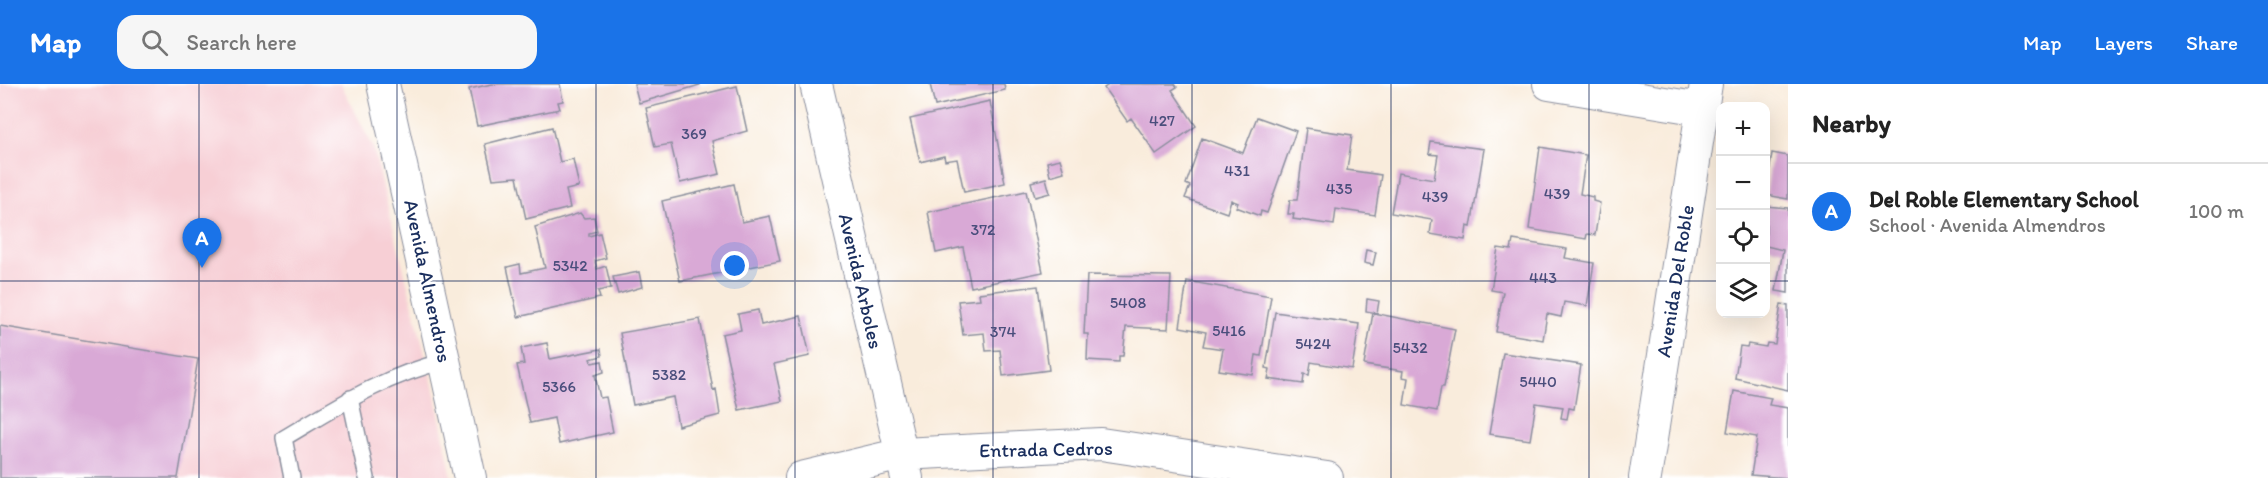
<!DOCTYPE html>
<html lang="en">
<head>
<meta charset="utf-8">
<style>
	body { margin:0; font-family:Itim,sans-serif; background:#f6f6f6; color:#222 }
	.controls { position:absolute; right:18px; top:18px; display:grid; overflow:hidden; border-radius:12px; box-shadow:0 6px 24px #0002 }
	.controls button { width:54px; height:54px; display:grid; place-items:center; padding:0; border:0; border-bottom:2px solid #e0e0e0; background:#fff; color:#222; font:30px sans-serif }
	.you { position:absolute; left:735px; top:182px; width:21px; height:21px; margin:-15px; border:4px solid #fff; border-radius:50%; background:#1a73e8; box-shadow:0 0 0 9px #1a73e833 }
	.badge { display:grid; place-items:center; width:39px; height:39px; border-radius:50%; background:#1a73e8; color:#fff; font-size:20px; font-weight:700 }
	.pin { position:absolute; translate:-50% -50px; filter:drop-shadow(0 2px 3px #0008) }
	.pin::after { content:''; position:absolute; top:32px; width:21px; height:18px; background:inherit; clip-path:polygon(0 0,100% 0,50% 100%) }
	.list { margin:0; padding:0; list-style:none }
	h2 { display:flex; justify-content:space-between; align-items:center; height:78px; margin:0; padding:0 24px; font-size:26px }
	h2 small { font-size:20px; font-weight:400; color:#767676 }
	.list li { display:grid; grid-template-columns:39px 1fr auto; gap:18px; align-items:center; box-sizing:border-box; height:96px; padding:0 24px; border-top:2px solid #e0e0e0 }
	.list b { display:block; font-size:22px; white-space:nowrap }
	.list p { margin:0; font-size:20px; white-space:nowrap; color:#767676 }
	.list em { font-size:20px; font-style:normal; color:#767676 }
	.icon { flex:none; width:33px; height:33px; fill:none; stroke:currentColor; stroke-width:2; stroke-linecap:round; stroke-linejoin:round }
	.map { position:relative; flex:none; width:1788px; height:394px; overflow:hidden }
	header { display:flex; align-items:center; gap:36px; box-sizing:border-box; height:84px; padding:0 30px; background:#1a73e8; color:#fff }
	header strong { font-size:28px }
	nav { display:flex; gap:33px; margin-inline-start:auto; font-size:21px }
	.search { width:420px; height:54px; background:#f6f6f6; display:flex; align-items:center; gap:15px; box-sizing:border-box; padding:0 21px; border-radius:18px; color:#767676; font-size:22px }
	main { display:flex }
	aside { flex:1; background:#fff }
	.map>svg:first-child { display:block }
	.built { fill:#f7cfd5 }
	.building { fill:#d9a9d6 }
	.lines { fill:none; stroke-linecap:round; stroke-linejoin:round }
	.service-casing { stroke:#8a8e9d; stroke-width:18 }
	.minor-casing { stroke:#8a8e9d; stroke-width:34 }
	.service { stroke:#fff; stroke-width:15 }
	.minor { stroke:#fff; stroke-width:32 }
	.grid { fill:none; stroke:#1b2f5e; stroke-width:1.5; stroke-opacity:0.55 }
	.labels { text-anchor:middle; stroke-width:4.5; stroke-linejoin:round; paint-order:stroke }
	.number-label { font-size:16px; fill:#4a4e7c }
	.street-label { font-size:20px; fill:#1b2f5e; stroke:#fff }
</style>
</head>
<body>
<header>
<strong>Map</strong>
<div class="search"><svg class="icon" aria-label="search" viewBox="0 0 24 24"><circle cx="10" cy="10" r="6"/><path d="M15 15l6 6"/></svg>Search here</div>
<nav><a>Map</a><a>Layers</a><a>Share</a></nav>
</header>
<main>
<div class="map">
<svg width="1788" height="394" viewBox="0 0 1788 394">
	<rect width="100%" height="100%" fill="#fff"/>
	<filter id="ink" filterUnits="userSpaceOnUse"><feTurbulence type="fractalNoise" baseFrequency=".0167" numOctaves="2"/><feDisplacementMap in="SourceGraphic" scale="12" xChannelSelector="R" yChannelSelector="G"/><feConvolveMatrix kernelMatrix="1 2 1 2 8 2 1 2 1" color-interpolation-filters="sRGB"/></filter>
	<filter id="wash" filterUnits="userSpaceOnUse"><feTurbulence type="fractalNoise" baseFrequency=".008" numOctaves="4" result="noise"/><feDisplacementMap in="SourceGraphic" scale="24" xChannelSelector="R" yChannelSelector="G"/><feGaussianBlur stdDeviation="1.35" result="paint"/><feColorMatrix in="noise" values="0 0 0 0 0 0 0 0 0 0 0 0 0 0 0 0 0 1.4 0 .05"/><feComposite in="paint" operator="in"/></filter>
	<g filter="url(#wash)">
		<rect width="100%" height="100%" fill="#f9ecdc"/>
		<path class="built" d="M0,0h341l32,63 61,243 18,88h-452z"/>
		<g id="blocks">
			<path class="building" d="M492,0h68l3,17 -5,1 2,7 -83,17 -8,-37z
				M634,0h66v1l-61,18z
				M930,0h74l1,6 -70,16z
				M1110,0h65l2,3 -5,3 24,36 -40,28 -25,-36 -4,3 -23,-33z
				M737,2l10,45 -35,10 8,33 -40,9 -9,-39 -16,3 -9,-39z
				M990,17l15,82 -41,9 -7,-33 -12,2 -1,-5 -24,6 -10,-43z
				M1257,33l39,14 -29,82 -6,-2 -1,5 -24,-9 2,-4 -7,-3 -4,13 -42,-15 5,-12 -4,-2 16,-46 41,15z
				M552,43l8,35 13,-3 6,28 -13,3 4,18 -44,11 -9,-42 -24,2 -8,-35z
				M1306,44l46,7 -5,35 34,5 -6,40 -39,-6 -2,16 -41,-6 1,-5h-6l2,-14h7z
				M1431,58l53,7 -13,78 -4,-1 -2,14 -35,-6 2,-14 -41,-7 7,-40 36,6 4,-24 -9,-1z
				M1540,63l46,8 -6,39 13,3v4l7,2 -5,32 -8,-1 -1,5 -57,-10z
				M1772,69l16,3v43l-22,-4z
				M1060,75l4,13 -14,4 -3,-14z
				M1046,94l4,15 -15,4 -4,-15z
				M734,100l8,38 28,-6 10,45 -100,20 -18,-80z
				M1026,107l17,81 -72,15 -8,-40 -27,6 -8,-41z
				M1766,122l22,2v85l-12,-2 7,-41 -17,-4z
				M580,129l4,5 10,-1 3,14 -8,2v3l11,-3 6,25 -11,3 2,8 9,-3 5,22 -13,3 2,7 -82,19 -11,-50 13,-3 1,9 24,-5 -10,-41z
				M1513,156l54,9 -2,9 29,5 -7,43 -23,-4 -3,15 -14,-3 -4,26 -47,-8 7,-40 -12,-2 7,-42 13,2z
				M1366,166l10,2 -3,13 -9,-2z
				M639,188l3,15 -24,7 -5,-17z
				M1087,191l84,1 -3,53 -42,-2 -3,29h-4v6l-32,-2 1,-26h-4z
				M1187,197l84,15 -10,60 -5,-1 -3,20 -34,-5 4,-21 -20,-3 3,-14 -26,-5z
				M1038,202l11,84 -46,6 -3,-26 -14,1 -2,-18 -21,2 -5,-34 22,-2 -1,-6z
				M1367,215l12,2 -2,12 -11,-2z
				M1781,220l7,1v85l-53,-12 5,-32 7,1 1,-3 18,3 1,-4 8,1z
				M758,226l3,15 40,-9 9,40 -36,8 8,37 -43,9 -17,-76 19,-4 -3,-16z
				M1275,228l84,12 -7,45 -41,-7 -2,13 -5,-1 -1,10 -35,-5 2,-10 -4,-1z
				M1373,229l82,16 -11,58h-3l-4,24 -33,-6 4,-27 -6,-1 1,-6 -39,-6z
				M700,235l13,71 3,-1 4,26 -42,11 -5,-29 -40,8 -13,-72z
				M0,242l198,33 -20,119h-178z
				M547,259l3,16 51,-10 1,7 -12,3 2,4 10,-2 2,11 -9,3 5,23 6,-1 7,35 -54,12 -5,-26 -24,5 -13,-58 7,-1 -3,-16z
				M1503,269l78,12 -7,44 -5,-1 -2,11 -6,-1 2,-11 -27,-4 -6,37 -41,-6z
				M1734,307l37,7 -2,7 19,3v70l-37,-3 6,-38 -30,-5z"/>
		</g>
	</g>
	<g filter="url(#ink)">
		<use href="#blocks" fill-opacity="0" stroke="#8a8e9d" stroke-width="1.5"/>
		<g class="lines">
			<g class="service-casing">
				<path id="service" d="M350,314l17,80
					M292,394l-8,-40c54,-32 99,-62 161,-77"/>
			</g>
			<g class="minor-casing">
				<path id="minor" d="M383,0l87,394
					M816,0l91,394
					M1549,0l152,25
					M801,394l101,-24 199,-10 226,34
					M1645,394l61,-394"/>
			</g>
			<use href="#service" class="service"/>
			<use href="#minor" class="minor"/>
		</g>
	</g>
	<path class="grid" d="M199,0v394M397,0v394M596,0v394M795,0v394M993,0v394M1192,0v394M1391,0v394M1589,0v394M0,197h1720M1766,197h22"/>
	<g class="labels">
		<g class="number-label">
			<text x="1162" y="42">427</text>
			<text x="694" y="55">369</text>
			<text x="1237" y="92">431</text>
			<text x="1339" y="110">435</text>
			<text x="1557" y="115">439</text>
			<text x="1435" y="118">439</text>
			<text x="983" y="151">372</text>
			<text x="570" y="187">5342</text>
			<text x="1543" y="199">443</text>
			<text x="1128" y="224">5408</text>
			<text x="1229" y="252">5416</text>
			<text x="1003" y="253">374</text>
			<text x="1313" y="265">5424</text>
			<text x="1410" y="269">5432</text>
			<text x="669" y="296">5382</text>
			<text x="1538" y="303">5440</text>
			<text x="559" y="308">5366</text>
		</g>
		<g class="street-label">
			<text transform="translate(428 197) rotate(78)" y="7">Avenida Almendros</text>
			<text transform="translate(861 197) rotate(77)" y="7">Avenida Arboles</text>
			<text transform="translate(1675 197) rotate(-81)" y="7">Avenida Del Roble</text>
			<text transform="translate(1046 365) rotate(-1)" y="7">Entrada Cedros</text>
		</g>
	</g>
</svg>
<div class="controls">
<button>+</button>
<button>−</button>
<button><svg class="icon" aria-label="locate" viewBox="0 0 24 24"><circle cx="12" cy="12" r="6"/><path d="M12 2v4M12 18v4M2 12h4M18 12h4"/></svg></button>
<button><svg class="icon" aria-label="layers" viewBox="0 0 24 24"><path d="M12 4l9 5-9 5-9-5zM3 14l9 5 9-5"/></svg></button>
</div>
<div class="you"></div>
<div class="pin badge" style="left:202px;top:184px">A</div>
</div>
<aside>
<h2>Nearby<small></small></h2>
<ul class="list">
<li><span class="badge">A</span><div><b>Del Roble Elementary School</b><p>School · Avenida Almendros</p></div><em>100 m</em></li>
</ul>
</aside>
</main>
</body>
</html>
